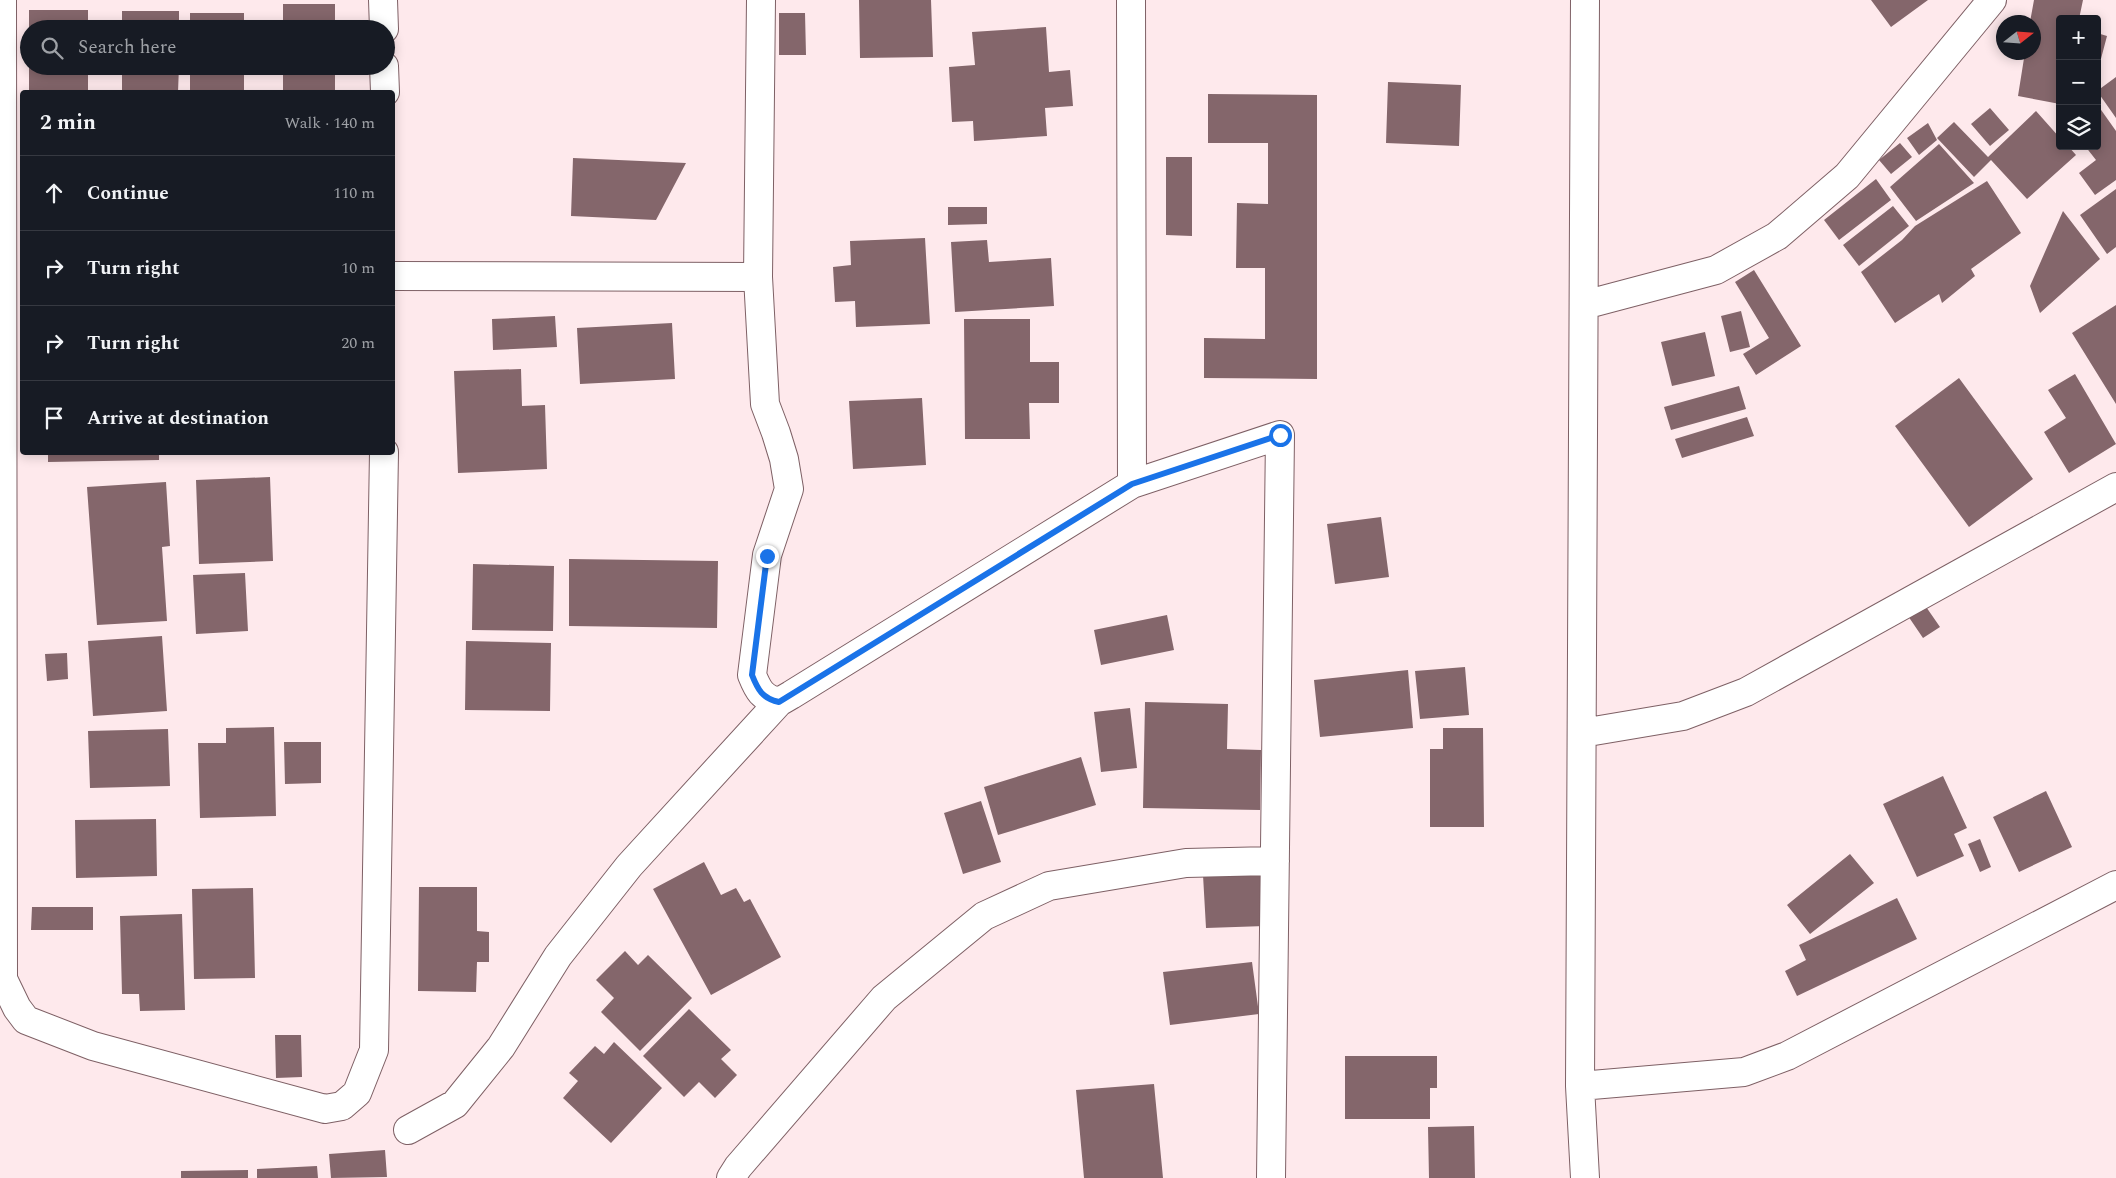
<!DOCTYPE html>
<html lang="en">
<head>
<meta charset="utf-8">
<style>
	body { margin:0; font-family:Spectral,serif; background:#20242c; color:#f1f3f6 }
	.controls { position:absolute; right:15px; top:15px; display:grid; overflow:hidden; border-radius:5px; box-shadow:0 2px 12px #0003 }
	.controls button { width:45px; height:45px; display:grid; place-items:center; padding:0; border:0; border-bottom:1px solid #363941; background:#171b24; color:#f1f3f6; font:25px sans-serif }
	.compass { position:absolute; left:1996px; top:15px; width:45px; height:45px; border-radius:50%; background:#171b24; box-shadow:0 2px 12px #0003; rotate:73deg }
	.stop { position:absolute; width:15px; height:15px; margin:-11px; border:4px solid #1a73e8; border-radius:50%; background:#fff }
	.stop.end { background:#1a73e8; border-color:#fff; box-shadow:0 1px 5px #0008 }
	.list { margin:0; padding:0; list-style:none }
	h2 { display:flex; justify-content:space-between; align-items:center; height:65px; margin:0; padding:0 20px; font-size:21px }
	h2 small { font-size:16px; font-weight:400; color:#9ea1a6 }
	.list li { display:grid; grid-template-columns:32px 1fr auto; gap:15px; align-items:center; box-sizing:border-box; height:75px; padding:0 20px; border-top:1px solid #363941 }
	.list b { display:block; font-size:19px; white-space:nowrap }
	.list em { font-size:16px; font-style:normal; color:#9ea1a6 }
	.icon { flex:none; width:28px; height:28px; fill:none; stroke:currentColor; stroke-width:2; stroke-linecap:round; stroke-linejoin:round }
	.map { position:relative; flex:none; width:2116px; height:1178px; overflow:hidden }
	.search { position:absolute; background:#171b24; box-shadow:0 2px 12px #0003; left:20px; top:20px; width:375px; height:55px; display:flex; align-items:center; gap:12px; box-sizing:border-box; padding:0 18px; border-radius:28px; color:#9ea1a6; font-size:19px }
	.panel { position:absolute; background:#171b24; box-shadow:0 2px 12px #0003; left:20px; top:90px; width:375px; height:365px; border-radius:5px }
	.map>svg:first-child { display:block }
	.building { fill:#84666b }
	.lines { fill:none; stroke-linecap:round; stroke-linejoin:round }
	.minor-casing { stroke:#7e6065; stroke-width:30 }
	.minor { stroke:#fff; stroke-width:28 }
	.route { stroke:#1a73e8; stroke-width:6 }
</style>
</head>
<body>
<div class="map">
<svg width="2116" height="1178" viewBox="0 0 2116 1178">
	<rect width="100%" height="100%" fill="#fee9ec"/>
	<path class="building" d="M859,0h72l2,57 -73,1z
		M1871,0h57l-37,27z
		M2034,0h49l-4,19h-19v85l-42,-8 7,-44h9v-30h-4z
		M283,4h52v25h-52z
		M29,10h59v19h-59z
		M122,11h57v18h-57z
		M190,13h54v16h-54z
		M779,13h26l1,42h-27z
		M1046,27l3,45 21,-2 3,36 -28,2 2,28 -73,5 -1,-20 -21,1 -3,-55 26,-2 -3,-33z
		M2097,33l10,3 -9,34h-1z
		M29,66h59v26h-59z
		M122,66h57l-1,26h-56z
		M190,66h54v26h-54z
		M283,66h52v26h-52z
		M2116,77v41l-19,-27z
		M1388,82l73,3 -2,61 -73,-3z
		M1208,94l109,1v284l-113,-1v-40l61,1v-71h-29l1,-65 31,1v-61h-60z
		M2099,107l17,24v49l-21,15 -16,-22 17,-13 -11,-14h12z
		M1990,108l19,22 -19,16 -19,-22z
		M2036,111l24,27v8h8l8,9 -49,44 -36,-39 -17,17 -37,-39 17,-16 34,35z
		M1928,123l9,17 -18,15 -12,-17z
		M1900,143l12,14 -21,17 -12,-14z
		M1939,144l35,39 -58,38 -26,-34z
		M1166,157h26v79l-26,-1z
		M573,158l113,5 -30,57 -85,-4z
		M1876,179l15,21 -52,40 -15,-20z
		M1987,181l34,52 -50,36 4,7 -33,27 -3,-9 -44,29 -34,-51 41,-32 13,-14z
		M2116,189v58l-9,7 -27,-39z
		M1893,206l16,20 -50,40 -16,-21z
		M948,207h39v17l-39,1z
		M2063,211l37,48 -60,54 -10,-27z
		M925,238l5,86 -74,3 -1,-26 -20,1 -2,-35 18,-2 -1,-24z
		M987,240l2,22 62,-4 3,48 -99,6 -4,-70z
		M1754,270l47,76 -45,29 -13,-21 26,-16 -34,-56z
		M2116,305v99l-44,-71z
		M1741,311l9,36 -20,5 -9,-36z
		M555,316l2,31 -64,3 -1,-31z
		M964,319h66v43h29v41h-30l1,36h-65z
		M672,323l3,56 -95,5 -3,-56z
		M1705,332l10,44 -43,10 -11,-44z
		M521,369l1,37 23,-1 2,64 -89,4 -4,-102z
		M2075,374l41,70 -47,29 -25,-41 22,-14 -18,-28z
		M1959,378l74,101 -64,48 -74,-101z
		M1739,386l7,23 -75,21 -7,-23z
		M922,398l4,67 -73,4 -4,-68z
		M1747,417l7,19 -72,22 -7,-19z
		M48,452h111v8l-111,2z
		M270,477l3,84 -74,3 -3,-84z
		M166,482l4,64 -8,1 5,74 -70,4 -10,-138z
		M1381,517l8,60 -54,7 -8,-60z
		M569,559l149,2 -1,67 -148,-2z
		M473,564l81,2 -1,65 -81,-1z
		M245,573l3,58 -52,3 -3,-59z
		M1922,601l18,26 -17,11 -17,-25z
		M1167,615l7,35 -73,15 -7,-35z
		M162,636l5,75 -74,5 -5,-75z
		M466,641l85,2 -1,68 -85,-1z
		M67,653l1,26 -21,2 -2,-27z
		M1465,667l4,48 -49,4 -5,-48z
		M1408,670l5,58 -93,9 -6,-57z
		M1145,702l83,2 -1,45 34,1 -1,60 -117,-2z
		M1130,708l7,60 -36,4 -7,-60z
		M274,727l2,89 -76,2 -2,-75h28v-15z
		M1443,728h40l1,99h-54v-78h13z
		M168,729l2,57 -80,2 -2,-57z
		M284,742h37v41l-36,1z
		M1081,757l15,48 -98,30 -14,-48z
		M1943,776l24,52 -13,6 10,22 -47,21 -34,-73z
		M2046,791l26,56 -53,25 -26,-55z
		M981,801l20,61 -38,12 -19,-61z
		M156,819l1,57 -81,2 -1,-58z
		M1980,839l11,28 -11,5 -12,-28z
		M1850,854l24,29 -64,51 -23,-29z
		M704,862l17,33 15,-7 8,14 6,-3 31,58 -70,38 -58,-106z
		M1262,872l3,54 -59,2 -3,-53z
		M419,887h58v44l12,1v30h-12l-1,30 -58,-1z
		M253,888l2,90 -61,1 -2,-90z
		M1897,898l20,41 -120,57 -12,-25 21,-11 -7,-15z
		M32,907h61v23h-62z
		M182,914l3,96 -45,1 -1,-17h-17l-2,-78z
		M625,951l13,14 10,-10 44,43 -52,53 -39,-39 13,-14 -18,-18z
		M1252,962l7,52 -89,11 -7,-53z
		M689,1009l42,41 -10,9 16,16 -22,23 -16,-16 -15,15 -41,-41z
		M275,1035h26l1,42 -26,1z
		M614,1042l48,46 -51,55 -48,-45 15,-17 -9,-8 26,-27 9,8z
		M1345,1056h92v32h-7v31h-85z
		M1154,1084l9,94h-79l-8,-88z
		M1474,1126l1,52h-46l-1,-51z
		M385,1150l2,27 -56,1 -2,-24z
		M317,1166l1,12h-61v-9z
		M248,1170v8h-67v-7z"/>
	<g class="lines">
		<g class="minor-casing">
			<path id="minor" d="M2,0l1,979 14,29 9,12 67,26 232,63 17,-3 15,-13 17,-43 10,-598
				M383,0l1,29
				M761,0l-3,277 7,127 11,29 8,26 5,30 -22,66 -15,120c6,15 10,23 27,27l12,-7 341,-211 148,-49 -9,743
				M1131,0l1,484
				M384,66l1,26
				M392,276l366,1
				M1584,305l132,-35 61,-34 70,-60 145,-176
				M1582,733l101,-17 63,-24 370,-205
				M1580,1086l164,-14 43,-16 329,-171
				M408,1130l47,-26 46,-57 57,-91 71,-90 150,-164
				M731,1178l7,-11 146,-169 100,-82 65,-30 137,-23 89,-2
				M1585,1178l-5,-92 5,-1086"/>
		</g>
		<use href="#minor" class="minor"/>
	</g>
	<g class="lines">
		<path class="route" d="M767,556l-15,119c6,15 10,23 27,27l353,-218 148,-49"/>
	</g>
</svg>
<div class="controls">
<button>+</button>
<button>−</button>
<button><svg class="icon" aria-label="layers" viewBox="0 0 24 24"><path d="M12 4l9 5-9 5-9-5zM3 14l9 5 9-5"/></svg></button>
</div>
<svg class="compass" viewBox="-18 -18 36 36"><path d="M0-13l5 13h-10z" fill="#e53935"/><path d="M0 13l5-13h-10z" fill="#9ea1a6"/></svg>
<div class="stop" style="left:1280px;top:435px"></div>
<div class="stop end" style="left:767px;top:556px"></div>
<div class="search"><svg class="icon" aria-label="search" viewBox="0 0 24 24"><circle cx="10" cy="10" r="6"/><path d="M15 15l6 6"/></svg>Search here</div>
<section class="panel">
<h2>2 min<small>Walk · 140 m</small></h2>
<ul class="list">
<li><svg class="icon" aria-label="ahead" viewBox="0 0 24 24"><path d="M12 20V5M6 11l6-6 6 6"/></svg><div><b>Continue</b></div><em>110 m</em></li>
<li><svg class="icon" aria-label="right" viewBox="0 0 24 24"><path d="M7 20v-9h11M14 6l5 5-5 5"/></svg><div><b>Turn right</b></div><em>10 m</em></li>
<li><svg class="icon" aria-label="right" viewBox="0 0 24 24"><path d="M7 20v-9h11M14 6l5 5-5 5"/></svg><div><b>Turn right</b></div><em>20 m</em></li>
<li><svg class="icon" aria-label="arrive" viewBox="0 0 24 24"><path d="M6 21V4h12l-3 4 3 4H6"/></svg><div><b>Arrive at destination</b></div></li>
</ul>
</section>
</div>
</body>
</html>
